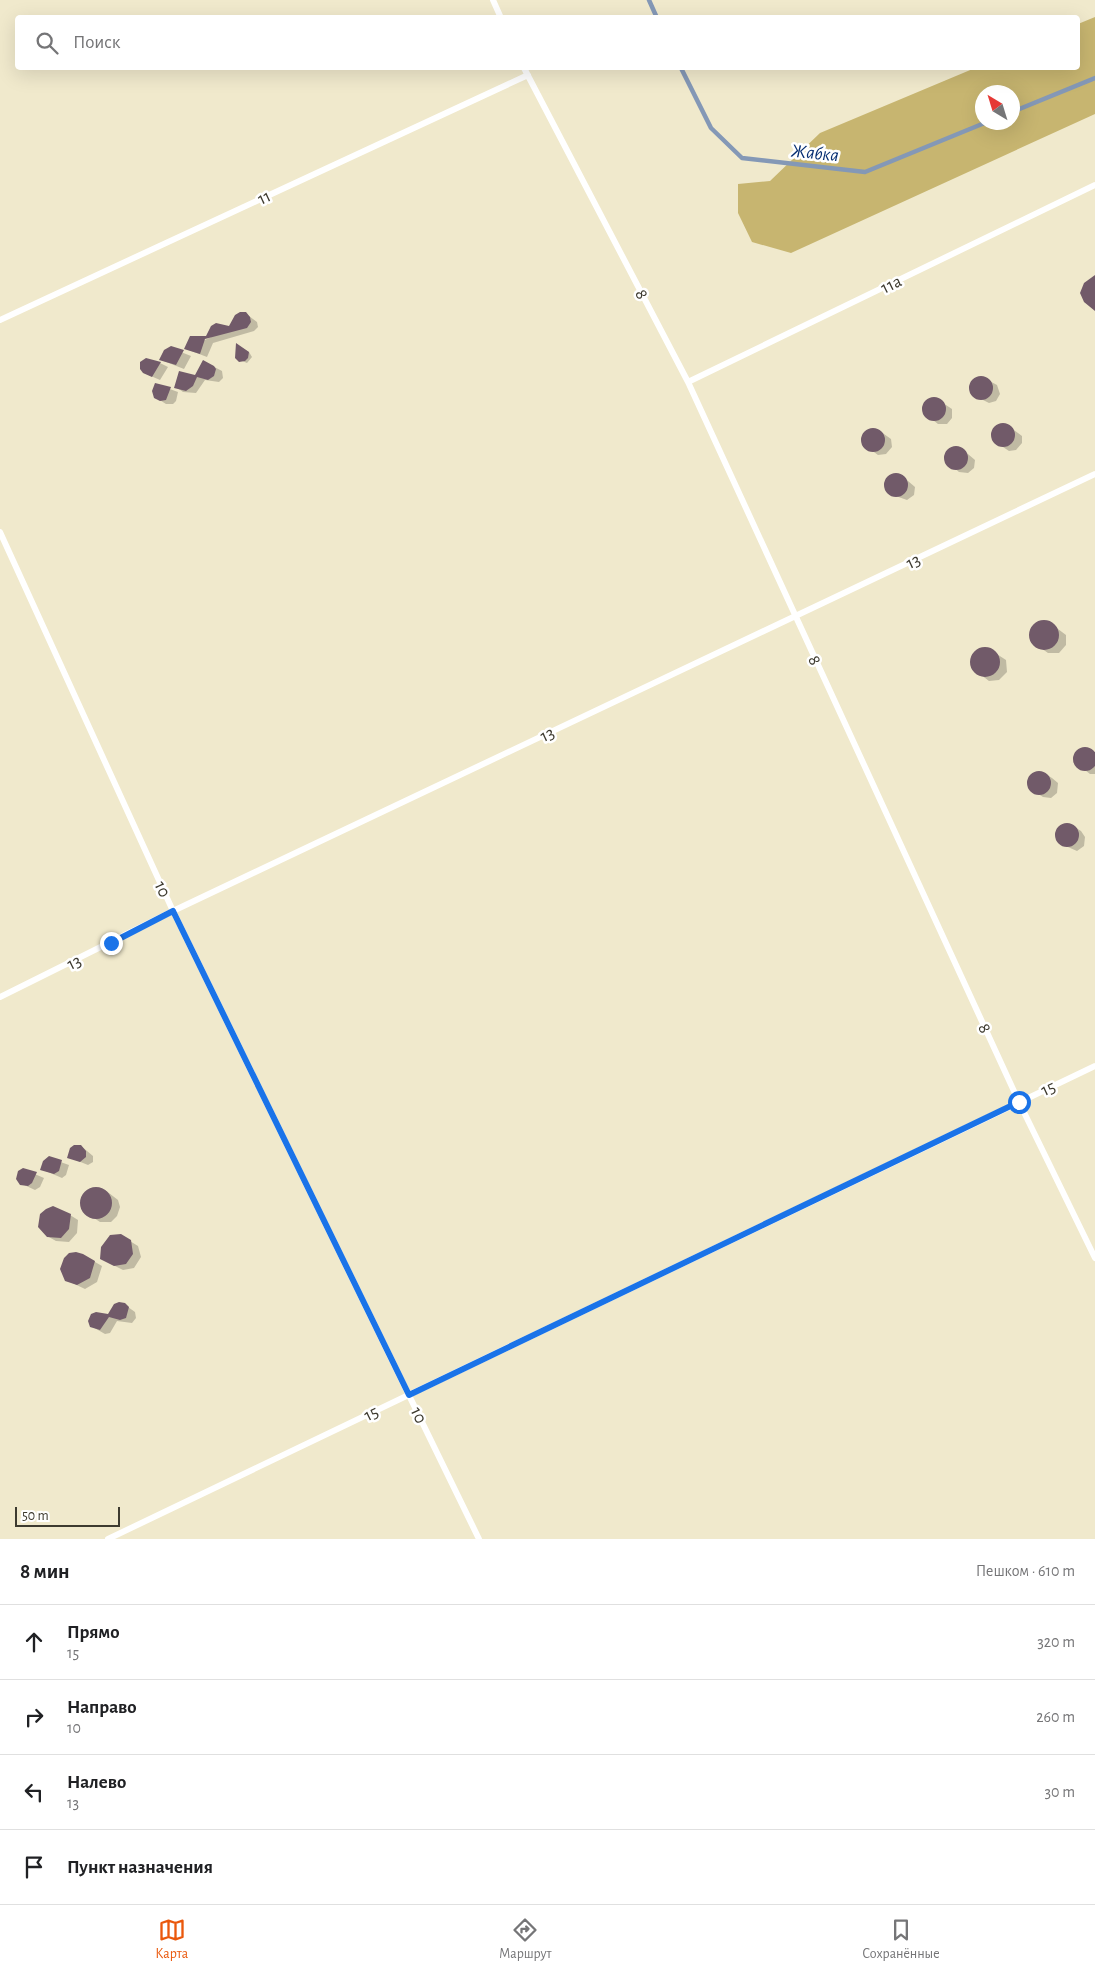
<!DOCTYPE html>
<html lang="ru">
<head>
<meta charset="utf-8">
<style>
	body { margin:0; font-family:"Alegreya Sans",sans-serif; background:#f2f2f2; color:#202124 }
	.compass { position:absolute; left:975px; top:85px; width:45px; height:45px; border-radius:50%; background:#fff; box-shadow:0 5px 20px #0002; rotate:322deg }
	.scale { position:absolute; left:15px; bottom:12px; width:105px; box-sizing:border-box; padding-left:5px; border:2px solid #3d3a2f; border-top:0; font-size:14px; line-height:18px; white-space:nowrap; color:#3d3a2f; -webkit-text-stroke:4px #fff; paint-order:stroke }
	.stop { position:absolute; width:15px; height:15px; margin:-11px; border:4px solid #1a73e8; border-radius:50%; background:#fff }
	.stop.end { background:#1a73e8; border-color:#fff; box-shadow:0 1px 5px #0008 }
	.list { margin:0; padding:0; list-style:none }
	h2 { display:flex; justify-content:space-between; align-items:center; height:65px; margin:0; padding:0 20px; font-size:21px }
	h2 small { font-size:16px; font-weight:400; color:#757577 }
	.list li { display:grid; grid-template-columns:32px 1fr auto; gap:15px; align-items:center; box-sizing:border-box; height:75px; padding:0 20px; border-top:1px solid #e0e0e0 }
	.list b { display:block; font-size:19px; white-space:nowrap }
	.list p { margin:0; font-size:16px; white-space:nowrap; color:#757577 }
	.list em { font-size:16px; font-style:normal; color:#757577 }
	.icon { flex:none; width:28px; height:28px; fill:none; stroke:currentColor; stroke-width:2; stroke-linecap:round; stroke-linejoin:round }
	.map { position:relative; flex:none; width:1095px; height:1539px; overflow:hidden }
	.search { position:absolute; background:#fff; box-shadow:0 5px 20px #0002; left:15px; right:15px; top:15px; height:55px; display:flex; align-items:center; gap:12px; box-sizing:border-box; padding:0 18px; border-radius:5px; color:#757577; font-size:19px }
	.sheet { height:365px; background:#fff }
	nav { display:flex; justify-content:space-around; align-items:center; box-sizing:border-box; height:70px; border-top:1px solid #e0e0e0; background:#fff; font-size:14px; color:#757577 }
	nav a { display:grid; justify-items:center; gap:2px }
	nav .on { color:#ea580c }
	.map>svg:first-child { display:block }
	.green { fill:#c7b570; fill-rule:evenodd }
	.shadow { fill:#0003 }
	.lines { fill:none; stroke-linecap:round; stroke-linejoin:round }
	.stream { stroke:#8498b6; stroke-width:4.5 }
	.building { fill:#715a69 }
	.lane { stroke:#fff; stroke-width:6 }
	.route { stroke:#1a73e8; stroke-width:6 }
	.labels { text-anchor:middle; stroke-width:5; stroke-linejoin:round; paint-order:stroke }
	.street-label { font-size:18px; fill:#3d3a2f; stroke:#fff }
	.water-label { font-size:19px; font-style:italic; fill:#052d71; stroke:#fff }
</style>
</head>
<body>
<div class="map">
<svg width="1095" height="1539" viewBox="0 0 1095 1539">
	<rect width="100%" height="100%" fill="#f0e9cc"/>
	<path class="green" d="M1095,17v97l-304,139 -39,-11 -14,-29v-29l32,-3 50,-48 155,-65h103v-44zM982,92h30v30h-30z"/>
	<path class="shadow" d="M245,313l12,9 1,5 -4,4 -41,12 -6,14 -21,-8 44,-21z
		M237,345l12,7 3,5 -5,6 -7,-3z
		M171,348l20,8 -7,13 -23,-9z
		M203,361l19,10 1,7 -4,4 -14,-2 -9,13 -13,-1 -7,-5 20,-10z
		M160,363l8,4 -8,13 -16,-7z
		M982,377l15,8 3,9 -4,7 -7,2 -16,-8 -3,-10 4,-6z
		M156,384l22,8 -2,9 -3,3h-7l-8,-5z
		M930,399h7l15,10v9l-5,6h-9l-14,-11 -1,-8z
		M1007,425l15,11v7l-6,7 -7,1 -15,-10 -1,-8 5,-7z
		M877,429l14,10 1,8 -6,7 -8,1 -15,-11v-8l6,-6z
		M953,448l9,1 13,11 -1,8 -6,5 -9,-1 -13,-11v-8z
		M893,474l8,1 14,12 -1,8 -7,5 -17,-6 -4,-6 1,-8z
		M1039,623h11l16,12v10l-7,8h-11l-17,-12v-10z
		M989,649l17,11 1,12 -8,8 -10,1 -17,-13v-10l6,-8z
		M1082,749l13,3v22h-5l-14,-11v-7z
		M1035,773h9l8,5 6,5 -1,10 -6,5 -8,-1 -8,-5 -6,-6 1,-8z
		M1064,825l9,1 8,5 4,6 -1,9 -7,5 -16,-7 -5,-6 1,-8z
		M81,1146l12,10v6l-5,3 -20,-8z
		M49,1158l20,7 -3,10 -4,3 -21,-9z
		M23,1169l21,9 -4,9 -5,3 -15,-7z
		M92,1188l13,2 13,10 2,7 -3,9 -6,6h-11l-18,-12 1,-14z
		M70,1215l8,5 -1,13 -8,9 -13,-1 -9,-5z
		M120,1235l18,11 3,11 -7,11 -11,2 -14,-7z
		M83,1255l19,11 -5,16 -12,7 -19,-9z
		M128,1307l7,5 1,6 -4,5 -15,-2 -7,12 -5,1 -14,-8z"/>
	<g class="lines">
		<path class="stream" d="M649,0l8,18
			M681,68l30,60 31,30 123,14 122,-50
			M1012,112l83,-34"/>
	</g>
	<path class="building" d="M1095,275v36l-11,-9 -4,-9 4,-10z
		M240,312h6l4,5 1,5 -4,6 -42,11 -5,15 -16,-5 6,-13h16l5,-10 5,-3 13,3 6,-11z
		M236,343l13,9 -1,6 -3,3 -6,1 -4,-4z
		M171,346l13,4 -8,15 -17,-5 5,-10z
		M146,358l15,4 -9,15 -9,-4 -3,-4v-7z
		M203,360l11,6 2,3 -2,7 -6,4 -11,-3 -4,9 -7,5 -12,-3 5,-17 16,4z
		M969 388a12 12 0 1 1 24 0a12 12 0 1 1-24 0Z
		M155,383l16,4 -5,13 -6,1 -6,-3 -2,-7z
		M922 409a12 12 0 1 1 24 0a12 12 0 1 1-24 0Z
		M991 435a12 12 0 1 1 24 0a12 12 0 1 1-24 0Z
		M861 440a12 12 0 1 1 24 0a12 12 0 1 1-24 0Z
		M944 458a12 12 0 1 1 24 0a12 12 0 1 1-24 0Z
		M884 485a12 12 0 1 1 24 0a12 12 0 1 1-24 0Z
		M1029 635a15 15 0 1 1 30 0a15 15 0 1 1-30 0Z
		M970 662a15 15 0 1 1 30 0a15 15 0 1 1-30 0Z
		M1073 759a12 12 0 1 1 24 0a12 12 0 1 1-24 0Z
		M1027 783a12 12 0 1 1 24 0a12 12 0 1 1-24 0Z
		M1055 835a12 12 0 1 1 24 0a12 12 0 1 1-24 0Z
		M74,1145h7l5,6v6l-6,5 -13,-4 3,-10z
		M49,1156l13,4 -3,11 -5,3 -14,-4 3,-9z
		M23,1168l14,4 -5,11 -4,3 -8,-1 -4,-6 2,-8z
		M80 1203a16 16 0 1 1 32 0a16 16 0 1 1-32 0Z
		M53,1206l18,8 -2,15 -8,9 -14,-1 -9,-10 2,-13 6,-5z
		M121,1234l10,6 2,14 -7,10 -12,2 -14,-7 1,-12 9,-12z
		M76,1252l7,2 12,7 -5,17 -13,7 -12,-4 -5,-12 4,-11 5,-5z
		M119,1302l6,1 4,4 -3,11 -6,2 -11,-3 -9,13 -10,-3 -2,-6 3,-7 5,-2 12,2 6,-10z"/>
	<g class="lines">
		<path class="lane" d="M493,0l8,18
			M524,68l164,314 331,720 76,156
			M0,320l528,-245
			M688,382l407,-197
			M0,532l173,379 306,628
			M0,997l173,-86 922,-437
			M108,1539l987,-473"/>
	</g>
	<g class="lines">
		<path class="route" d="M111,943l62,-32 236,484 610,-293"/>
	</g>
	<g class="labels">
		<g class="street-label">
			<text transform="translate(264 197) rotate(-25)" y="6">11</text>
			<text transform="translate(891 284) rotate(-26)" y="6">11a</text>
			<text transform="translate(642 294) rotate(63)" y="6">8</text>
			<text transform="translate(913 561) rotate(-25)" y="6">13</text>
			<text transform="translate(815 660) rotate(65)" y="6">8</text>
			<text transform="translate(547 734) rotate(-25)" y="6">13</text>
			<text transform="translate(163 889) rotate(65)" y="6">10</text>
			<text transform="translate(74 962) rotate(-26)" y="6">13</text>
			<text transform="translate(985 1028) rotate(65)" y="6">8</text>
			<text transform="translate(1048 1088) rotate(-25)" y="6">15</text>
			<text transform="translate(371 1413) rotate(-26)" y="6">15</text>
			<text transform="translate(419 1415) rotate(64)" y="6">10</text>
		</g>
		<g class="water-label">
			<text transform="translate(815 152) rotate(6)" y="7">Жабка</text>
		</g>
	</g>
</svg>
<svg class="compass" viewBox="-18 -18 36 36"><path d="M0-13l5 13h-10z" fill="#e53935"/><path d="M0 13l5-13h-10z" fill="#757577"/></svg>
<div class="scale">50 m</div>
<div class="stop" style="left:1019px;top:1102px"></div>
<div class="stop end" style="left:111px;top:943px"></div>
<div class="search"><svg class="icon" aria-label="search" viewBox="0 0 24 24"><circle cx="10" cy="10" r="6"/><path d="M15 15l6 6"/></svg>Поиск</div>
</div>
<section class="sheet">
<h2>8 мин<small>Пешком · 610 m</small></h2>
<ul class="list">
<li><svg class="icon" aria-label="ahead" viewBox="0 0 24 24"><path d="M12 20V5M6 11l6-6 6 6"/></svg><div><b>Прямо</b><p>15</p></div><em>320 m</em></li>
<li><svg class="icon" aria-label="right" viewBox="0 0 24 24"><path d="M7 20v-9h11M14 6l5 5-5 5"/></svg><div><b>Направо</b><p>10</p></div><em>260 m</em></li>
<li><svg class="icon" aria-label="left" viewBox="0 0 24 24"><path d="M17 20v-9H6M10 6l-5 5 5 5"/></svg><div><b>Налево</b><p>13</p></div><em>30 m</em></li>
<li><svg class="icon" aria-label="arrive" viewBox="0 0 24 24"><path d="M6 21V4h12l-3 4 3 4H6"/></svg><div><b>Пункт назначения</b></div></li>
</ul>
</section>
<nav>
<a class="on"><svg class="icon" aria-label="map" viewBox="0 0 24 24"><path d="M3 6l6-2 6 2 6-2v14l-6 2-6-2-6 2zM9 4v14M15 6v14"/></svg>Карта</a>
<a><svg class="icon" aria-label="directions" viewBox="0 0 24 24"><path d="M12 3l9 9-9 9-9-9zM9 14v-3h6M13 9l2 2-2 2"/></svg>Маршрут</a>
<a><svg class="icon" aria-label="saved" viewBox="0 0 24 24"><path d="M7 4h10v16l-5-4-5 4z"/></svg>Сохранённые</a>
</nav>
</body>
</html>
